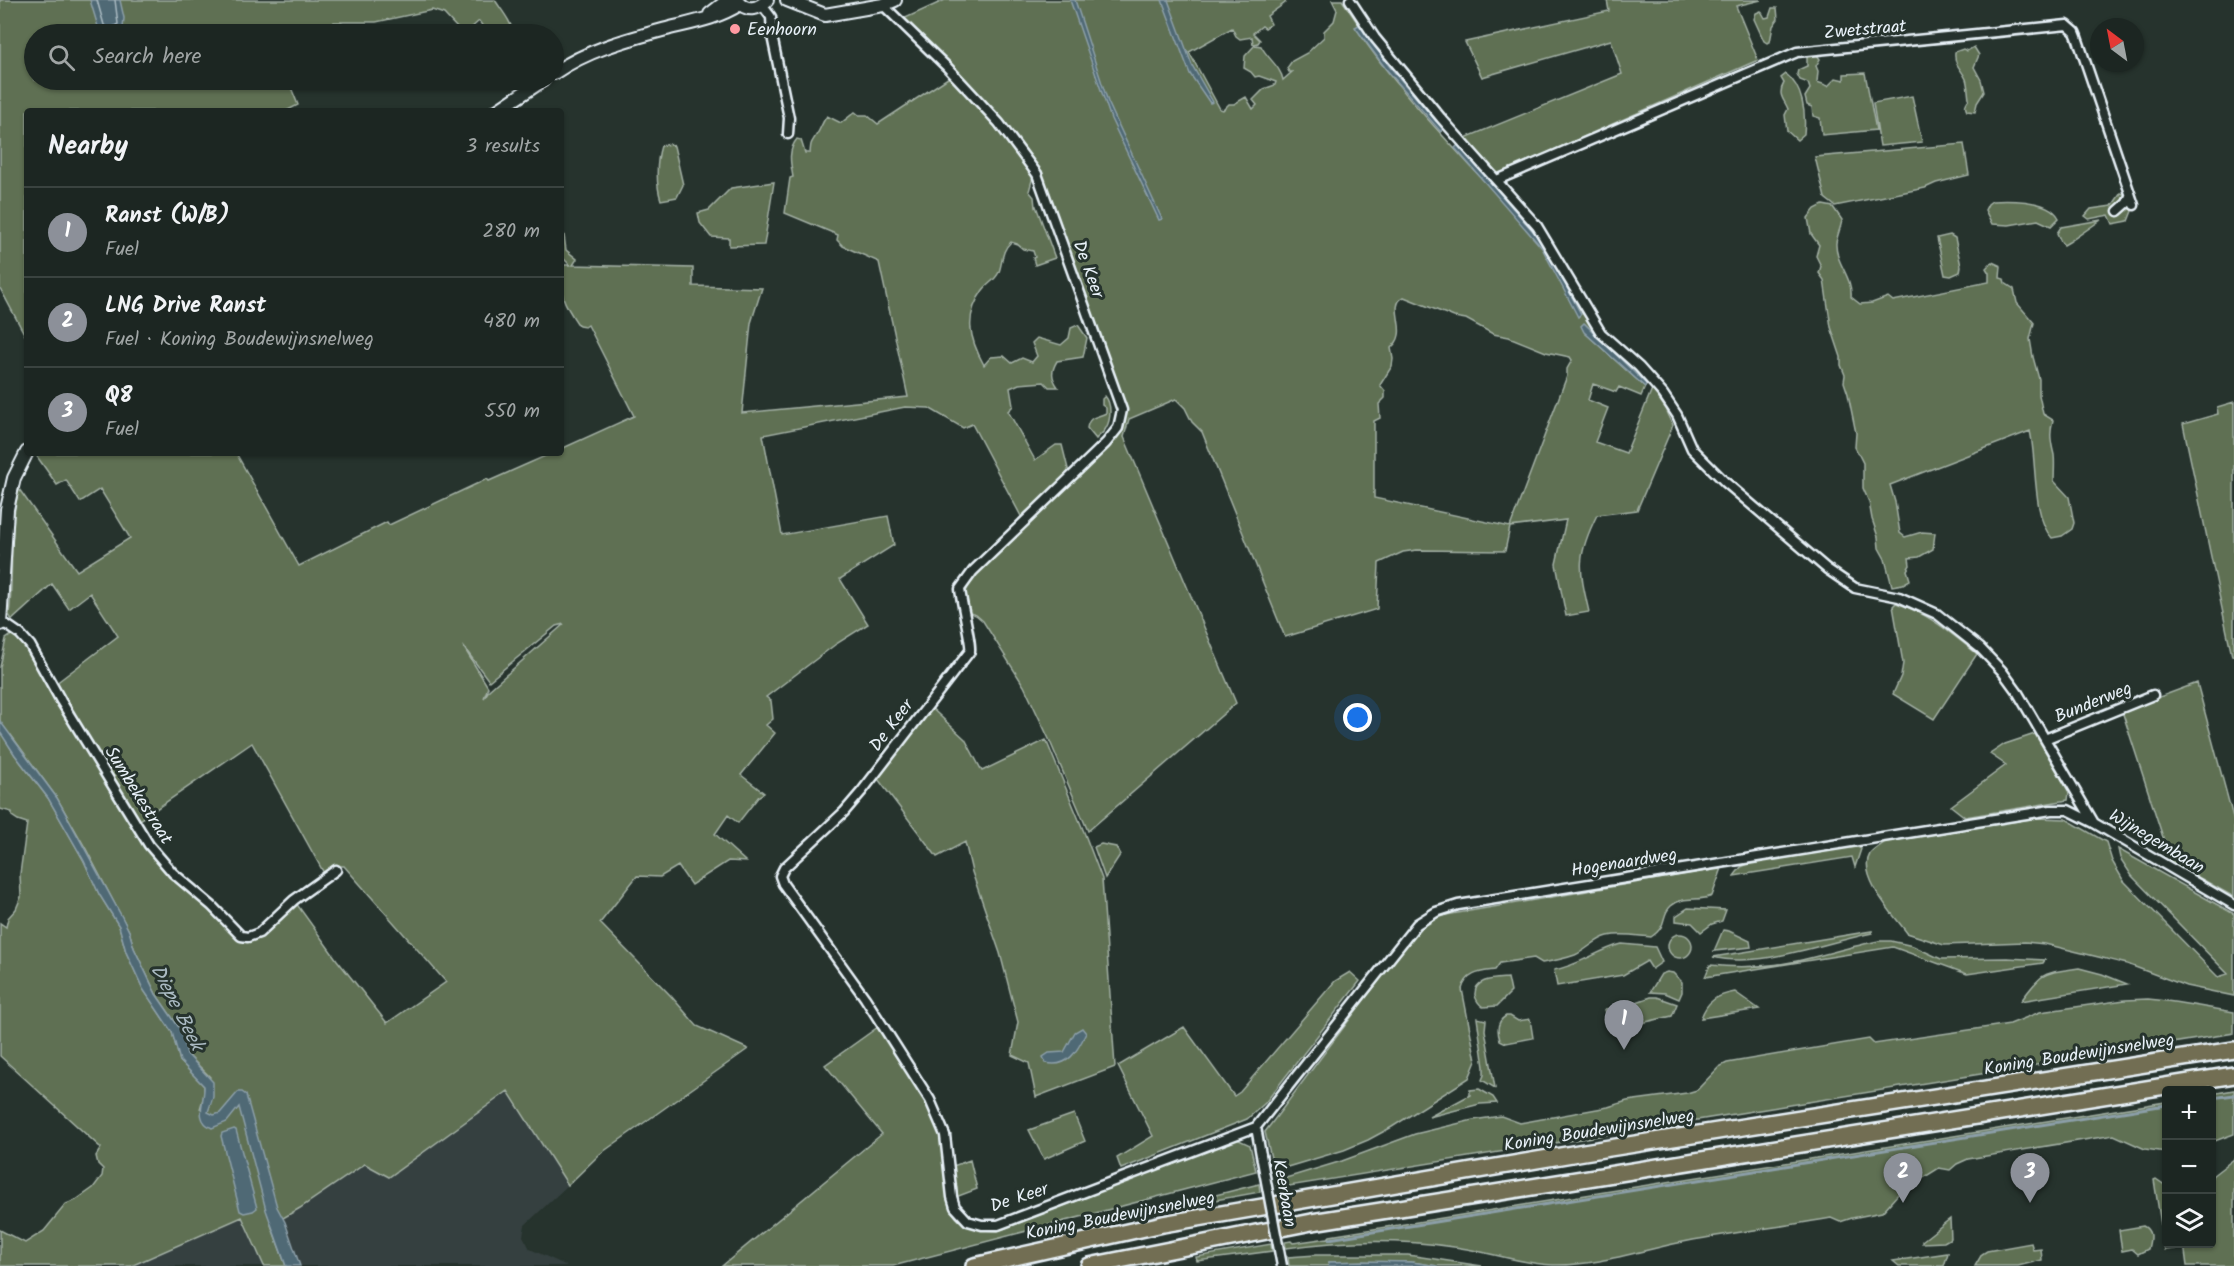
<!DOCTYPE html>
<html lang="en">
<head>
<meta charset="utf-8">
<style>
	body { margin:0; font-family:Kalam,sans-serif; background:#252e2a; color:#f1f3f6 }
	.controls { position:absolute; right:18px; bottom:18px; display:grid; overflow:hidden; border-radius:6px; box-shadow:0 2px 4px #0004 }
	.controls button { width:54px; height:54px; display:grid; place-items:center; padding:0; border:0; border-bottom:2px solid #3a4340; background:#1c2622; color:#f1f3f6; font:30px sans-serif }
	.compass { position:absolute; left:2090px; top:18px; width:54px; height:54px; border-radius:50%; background:#1c2622; box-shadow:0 2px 4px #0004; rotate:328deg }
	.you { position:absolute; left:1358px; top:718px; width:21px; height:21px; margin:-15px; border:4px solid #fff; border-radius:50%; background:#1a73e8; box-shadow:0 0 0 9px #1a73e833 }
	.badge { display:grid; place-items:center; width:39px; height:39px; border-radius:50%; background:#8c9099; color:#fff; font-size:20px; font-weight:700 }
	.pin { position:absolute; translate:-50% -50px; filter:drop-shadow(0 2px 3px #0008) }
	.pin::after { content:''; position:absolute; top:32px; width:21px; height:18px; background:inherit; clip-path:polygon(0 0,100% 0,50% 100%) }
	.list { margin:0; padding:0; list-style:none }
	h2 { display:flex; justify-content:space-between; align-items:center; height:78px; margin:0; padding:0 24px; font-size:26px }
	h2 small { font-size:20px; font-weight:400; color:#a0a5a5 }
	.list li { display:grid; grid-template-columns:39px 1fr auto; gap:18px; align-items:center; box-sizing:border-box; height:90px; padding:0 24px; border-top:2px solid #3a4340 }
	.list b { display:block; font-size:22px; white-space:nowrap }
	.list p { margin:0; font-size:20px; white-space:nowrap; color:#a0a5a5 }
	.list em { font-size:20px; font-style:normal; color:#a0a5a5 }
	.icon { flex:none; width:33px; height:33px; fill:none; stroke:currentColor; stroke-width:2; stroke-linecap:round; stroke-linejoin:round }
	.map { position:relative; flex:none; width:2234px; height:1266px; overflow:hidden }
	.search { position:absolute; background:#1c2622; box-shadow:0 2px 4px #0004; left:24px; top:24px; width:540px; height:66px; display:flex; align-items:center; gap:15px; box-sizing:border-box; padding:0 21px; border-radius:33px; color:#a0a5a5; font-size:22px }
	.panel { position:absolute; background:#1c2622; box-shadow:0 2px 4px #0004; left:24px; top:108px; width:540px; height:348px; border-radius:6px }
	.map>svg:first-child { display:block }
	.built { fill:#364141 }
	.green { fill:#5e7052; stroke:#a3b0a5; stroke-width:1.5; fill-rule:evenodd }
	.water { fill:#4f6974; stroke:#8c9fa9; stroke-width:1.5 }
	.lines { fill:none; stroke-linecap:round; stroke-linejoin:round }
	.shore { stroke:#abbbc3; stroke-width:1.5 }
	.stream { stroke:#8c9fa9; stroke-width:3 }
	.street-casing { stroke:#e8f1f8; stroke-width:13 }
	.secondary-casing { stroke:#e8f1f8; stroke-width:16 }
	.highway-casing { stroke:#e8f1f8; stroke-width:20 }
	.street { stroke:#26332d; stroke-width:8 }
	.secondary { stroke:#26332d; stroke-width:12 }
	.highway { stroke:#726e52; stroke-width:15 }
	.street-bridge-casing { stroke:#e8f1f8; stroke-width:13; stroke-linecap:butt }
	.street-bridge { stroke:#26332d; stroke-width:8 }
	.poi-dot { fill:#ff9aa2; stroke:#26332d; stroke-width:2 }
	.labels { text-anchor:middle; stroke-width:6; stroke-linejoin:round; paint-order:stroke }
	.poi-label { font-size:18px; fill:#e8f1f8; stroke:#26332d; text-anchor:start }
	.street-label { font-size:18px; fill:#e8f1f8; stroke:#26332d }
	.water-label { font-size:20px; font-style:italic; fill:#abbbc3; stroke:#26332d }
</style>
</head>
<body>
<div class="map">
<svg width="2234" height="1266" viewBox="0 0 2234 1266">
	<rect width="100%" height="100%" fill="#26332d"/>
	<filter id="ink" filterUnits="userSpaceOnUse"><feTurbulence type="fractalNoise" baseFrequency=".0167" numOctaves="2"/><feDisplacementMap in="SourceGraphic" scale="12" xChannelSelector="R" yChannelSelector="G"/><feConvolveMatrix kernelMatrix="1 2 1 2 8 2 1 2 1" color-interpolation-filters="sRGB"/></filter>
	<g filter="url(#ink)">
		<path class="built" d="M509,1091l59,94 -43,40 -2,11 7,13 37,17h-436l112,-49 57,-9 65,-44 24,13z"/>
		<path class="green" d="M0,0h495c7,11 17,22 18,34h-25l-9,-13 -9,8h-12l-14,-15 -12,-4 -56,12h-42v12h-300v46h254l10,25 -12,6h-259v228l-27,-51z
			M945,0h341l-1,3 -18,13 4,8 -6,4 -3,-2 -9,7 7,7 -2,3 -5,1 -1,-7 -12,2 -4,-3 -4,-8 -43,24 31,57 3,1 6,-6h5l12,-7 7,12 4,-4 -4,-5 11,-11 11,-4 1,-3 -17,-6 -4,1 -4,-5 -7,-4 1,-12 10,-11 6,1c6,12 20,21 22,34l9,-8h-3l-2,-4 5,-7 15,-8 17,-16v-6l10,-10 3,-11 -5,-10h10l17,25 -3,3c42,64 99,120 150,177l8,-2 7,3 55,91v3l6,6v7l28,36 -25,-25v9l60,54 -4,9 -22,-9 -3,5 -23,-8 -5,16 20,8 -13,34 31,11 26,-64 14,20 7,16 -36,85 -40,5c-21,42 -18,53 -8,97l-23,4 -10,-52 10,-44 -56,7 -5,24 -88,-1 -14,2 -24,11 -2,46 -92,28 -83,-205 -10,-10 -7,-14 -9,-9 -47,20 -5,18 112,266 -148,128 -39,-92 -25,-53 -41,-65 -7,-6 -10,-3c-2,-17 0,-24 8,-38l146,-143 6,-15 -3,-14 -87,-236 -7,25 5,6 1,10 1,-1 19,52 -20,7 -2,-7 2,-1 -2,-6 -10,-2 -6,-5 -6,-2c-10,9 -8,19 -12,30 -4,9 -11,11 -16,18 -19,26 -14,48 1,75l7,-8 13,-1 8,7 10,-5 10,4 5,-6 -5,-13 5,-5 24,7 8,-7 2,-10 7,-3 9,13 -4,19 -26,4c-6,10 -6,16 1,26h-9l-5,-5 -25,2 -9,4 3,18 -5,5 27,49 21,-15h6l7,28 -47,45 -50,-94 -9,4 -34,-20 -24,-1 -142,28 19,100 106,-19 6,29 -54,34 28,45 -32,20 -70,53 5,4 2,18 -7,6 9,8 -34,42 23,18 -5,3 -21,27 -10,-8 -13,19 31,28 -18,-1 -37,24 -13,-19 -18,11 -23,-1 -37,47 71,73 26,30 51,23 -148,105 -32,31 -60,-94 -119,86 -24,-13 -65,44 -29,17 15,41h-22l-22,-49 -111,49h-131v-36l25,13 19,-12 22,-27 10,-4 17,-12 9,-12 1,-7 -5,-5 -2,-8 5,-8 -101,-92v-133l6,4 2,-9 8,-9 5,-12 -1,-23 7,-51 -9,-3 -6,-4v-4l-12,-3v-142l6,-28 7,-5 -13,-10 25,20 26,43 67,-51 -28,-43 -21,16 -17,-25 -40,36 -3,-5c5,-41 -1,-85 10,-126l58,82 53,-33 -30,-49 -20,13 -14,-22 -9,5 -21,-30 2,-2h198l63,113 88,-44 2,3 98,-46 2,2 63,-28h9v-4l73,-33 -46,-91 -3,2 -6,-1c-19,-28 -18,-30 -18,-64l3,3h6l-9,-9v-22l3,1 2,15 11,9 -4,6 120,3v18l69,2 -11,35 -9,90 166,-16 -29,-135 -36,-16 -6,-6 1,-5 -53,-22 5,-35 3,-1c-2,-12 -6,-26 4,-38l4,1 4,13h5c1,-12 1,-9 7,-19 4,-6 4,-10 10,-18l14,7 14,-11 4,3h8l11,9 73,-48 -50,-56zM1404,297l50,20 12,2 27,15 16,3 37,15 24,5 2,3 -5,9v7l-57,151 -136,-29v-77l6,-3 -1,-14 6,-6v-7l-5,-6 12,-19 1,-7 -2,-11c4,-4 7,-7 8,-13 3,-12 -9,-32 5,-38zM564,624l-75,66 -5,8 4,-11 -25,-41 26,35 67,-55zM11,735l46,63 29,51 43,82 5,17 22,46 24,35 4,11 3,14 23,23 -10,32 4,-14v-9l-24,-25 -8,-29 -29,-43 -17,-37 -7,-26 -20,-32 -15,-33 -36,-63 -33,-43 -9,-15zM252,743l73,132 13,-9h6l102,116 -59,41 -50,-63 -41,-57c-15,13 -35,41 -57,37l-106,-115z
			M1607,0h154l-25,6 22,54 -259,114 -34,-36 157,-64 -11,-34 -129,37 -17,-35 144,-31z
			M1772,8h5l1,11 -5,7 -3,16 -3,1 -3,-2 -10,-22 2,-6 5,-2 4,7 4,-1z
			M1974,47l5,8 -5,12 7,13 3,12 -7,11 -2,9 -8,-1c-3,-5 -1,-8 2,-12 -1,-6 -1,-14 -3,-20 -5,-11 -12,-13 -11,-27l8,-3 4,2z
			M1815,52l5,7 -4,7 2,5 -1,11 11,4 8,-8 8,2v-6l21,-1 11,57 -54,5 -2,-17 -7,-2 -1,-9 -5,-2 -2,-8 5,-8 -2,-6 -8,-3 -3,-6 1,-4 9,-4v-12z
			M1786,74c17,13 20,39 18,60l-7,6 -10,-9 -2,-16 3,-6c-4,-10 -11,-14 -4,-26l-3,-5z
			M1912,96l10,46 -42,4 -7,-43z
			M670,144l4,2 9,39 -6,12 -16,3c-5,-15 -5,-38 0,-54z
			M1964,144l5,31 -33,8 -11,5 -90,18 -10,-8 -10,-41z
			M774,182l-10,63 -35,1v-8l-18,-1 -11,-14 -2,-10 11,-3 22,-22z
			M2121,193l3,1v10l6,2 2,5 -4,10 -15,3 -4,-9 -20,4 -4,-3 6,-7 21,-3z
			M1992,201c19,-1 57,-2 67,17l-8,8 -13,-6 -29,5 -17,-1 -7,-14 3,-6z
			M1823,205l10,2 9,13c-1,7 -5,16 -6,23 -1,20 17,34 15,54l9,7 12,-1 16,-6 5,4 96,-19v-9l-3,-5 6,-6 9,4 -1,12 4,1 1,4 9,6 3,14 17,20 -4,16 3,18 6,22v16l4,19 10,6c-4,13 -2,23 1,35 1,8 0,18 0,26l15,16 5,26 -2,6 -10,7 -10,2c-20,-20 -15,-79 -22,-107l-140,54 5,17 5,31 5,4 17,-5 13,1 -2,16 -14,8 -10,1 1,7 -3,5 3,10 -7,4 -11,2 -7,-27 -6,-11 -1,-11 -6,-18 -3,-17 -6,-14v-25l-8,-16 1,-14 -8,-39 -4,-12 1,-7 -4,-10v-8l-10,-30 -7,-47 -5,-7 2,-7 -5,-10 3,-11 -8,-11 -3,-16 7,-9z
			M2101,220l-32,22 -5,3 -3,-3 -4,-9 4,-6z
			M1950,235l5,3 6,28 -1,6 -9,4 -6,-1 -8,-37z
			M1105,396c7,8 6,23 1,32 -2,5 -7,7 -10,11l-9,-11c2,-13 10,-10 19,-15v-5l-4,-3v-6z
			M2234,402v253l-2,1 -49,-232 35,-10 -1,-7z
			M1896,603c32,10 55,30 81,51l-43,65 -41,-25 8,-18 2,-13 -10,-57z
			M2197,683l37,138v76l-63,-35 -49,-151z
			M927,704l38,35 17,32 64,-31 38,92 18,47 13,188 -79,30 -7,-34 -17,-8 6,-33 -18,-69 -28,-81 -7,-30 -28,15 -62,-82z
			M2035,734l34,58 -1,8 -103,17 -14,-11 55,-41 -16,-11 15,-10z
			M2037,818l29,1 40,23 6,19 11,19 95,97 10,-3 -96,-98 -12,-18 -2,-9 116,65v82l-48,-10 -59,-22 -82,-20 -20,-2 -81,3 -37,-12c-13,-18 -50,-57 -37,-79 4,-5 10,-8 15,-12z
			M1101,844l15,3 4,8 -15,23 -11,-31z
			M1856,846l5,3 -6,18 -3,-10 -118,19 7,-9 7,-3z
			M1722,868l-10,28c-13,6 -29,-1 -41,10 -11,10 -2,19 -20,31 -14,-1 -29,-4 -43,-1 -13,3 -21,14 -33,19 -11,4 -22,6 -33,8l-8,-5 -34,5 -5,7c-14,2 -28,2 -33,19l14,72 -7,17 -77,49 -24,13 -24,10 -70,21 -9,-39 145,-193 15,-14 15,-9z
			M1688,908l38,2 -4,11 -10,3 -11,8 -9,-9 -16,-2v-5z
			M1723,930l6,1 21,10 1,6 -37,4z
			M1872,931v2c-45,9 -113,36 -159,24z
			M1668 946a12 12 0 1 1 24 0a12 12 0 1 1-24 0Z
			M1879,941h12l22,5 28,13 66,-1 38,2 -2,3 -76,11 -74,-27 -188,30 5,-12c29,3 58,2 87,-4 28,-6 54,-15 82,-20z
			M1622,944l33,3 7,15 -10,7 -5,-8 -24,14 -66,11 -3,-16c25,-4 43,-20 68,-26z
			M2079,968l23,6 25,10 -106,17c23,-31 21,-27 58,-33z
			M1350,972l10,9 -95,122 -18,16 -126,50 -4,-11 36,-22 -35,-70 66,-39 50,69 6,-4 95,-111z
			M1667,972l6,1 9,9v10l-3,7 -14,-6 -15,-1 11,-18z
			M1508,978l3,14 -14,14 -14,1c-4,-3 -7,-6 -8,-12 -1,-17 21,-16 33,-17z
			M1735,992l24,17 -58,9c6,-17 16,-23 34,-26z
			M1651,997h6l20,7 -5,12 -53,12 -2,-7 -9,2 -3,-14 23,-4z
			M2148,999c29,2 57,9 86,13v21l-957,155 -1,-7 66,-20 73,-27 58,-14 28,-4 19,7 88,-16 19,-6 60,-8 10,-3 22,-23 8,-4 142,-24 5,5 136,-20 30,-12 85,-12z
			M1506,1016h4l8,5 12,-2 3,19 -27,5 -6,-3c-3,-9 -3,-19 6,-24z
			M1477,1018l9,2 -1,10 10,58 -13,-8 2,-5v-8z
			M878,1027c20,31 51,70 61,104 7,22 5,66 14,82 9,16 30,18 45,18l239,-92 13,6 6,26 -363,95h-171l160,-132 -57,-69z
			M1479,1089l14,8 4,6 -17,1 -51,13 41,-22v-5z
			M2234,1090v44l-22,8v-48z
			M2166,1102v50l-21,-3 -31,-14 -146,24 -11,5 -7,6 -11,-2 -40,25 -17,19 -30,6 -12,4 -9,-4c-51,9 -103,15 -153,25 -42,9 -83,23 -125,22 -34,-1 -65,-14 -99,-18 -56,-8 -111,-7 -168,1l-1,-6 6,-1 2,2 35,-5 2,-2z
			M1074,1114l11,27 -41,18 -15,-29z
			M2234,1159v107h-47l-3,-22h28v-68z
			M970,1160l7,29 -21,8 -3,-31z
			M2156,1179l10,7v58h8l1,5 -10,1 -11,-70z
			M1259,1184l1,8 -84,15v-2z
			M1950,1219l1,19 -7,4 -22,1v-2z
			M2143,1226c10,5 7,14 5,23l-10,5 -6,-5 -10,2 -3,-21z
			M2031,1243l2,7 8,-1 1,11 -24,6h-43l7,-12 5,-3z
			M1271,1244l1,7 -75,10 -1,-4z
			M1948,1253l-4,13h-45l-6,-5z
			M1316,1255h92l74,11h-44l-27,-4h-82l-1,4h-39l-1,-9z"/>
		<path class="water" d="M90,0h30l4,18 -1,10 -12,6 -12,-4z
			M1070,0h5l33,102 54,117 -3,1 -48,-101z
			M1162,0h6l24,65 21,37 -3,1 -20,-29z
			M1359,25l31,42 52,61v3l-1,1 -55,-63 -31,-42z
			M1458,145l80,92 12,19 31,58 -3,3 -36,-69 -87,-100z
			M1584,323l62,61 -1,3 -61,-55 -3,-6z
			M0,721l57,77 65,119 7,14 5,17 22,46 24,35 4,11 3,14 26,28v15l-5,15 6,3 6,-2 18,-21h4l4,3 31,112 8,15 15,44h-14l-20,-56 -27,-103 -12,15 -15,6c-19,-8 -7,-27 -8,-42l-24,-25 -8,-29 -29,-43 -17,-37 -7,-26 -20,-32 -15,-33 -36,-63 -33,-43 -15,-23z
			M1082,1028l4,5c-8,17 -18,36 -40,30l-3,-6 6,-4 15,-1 11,-20z
			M234,1129l2,1 21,78 -4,3 -9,2 -4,-2 -19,-75 1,-3z
			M1362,1261l49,1 27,4h-110l1,-4z"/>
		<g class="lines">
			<path class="shore" d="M97,0l7,25 6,4 8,-5 -3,-24"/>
			<path class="stream" d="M2212,1098l22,-3
				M1329,1239l837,-134"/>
			<g class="street-casing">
				<path id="street" d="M1350,0l25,38 66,80 96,108 64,107 38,34 24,27 14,21 15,34 33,33 102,87 28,19 44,9 38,17 43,34 22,23 16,22 76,130
					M762,5l9,12 1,19 17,82 -1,16
					M883,5l64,62 52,56 38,51 85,236 -4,18 -12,15 -133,128 -13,18c1,12 12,56 10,62l-108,140 -18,21 -60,56 -4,8 3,8 82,114 65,102 15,35 7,62 3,10 13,14 14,4h16l258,-98 161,-203 19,-12 22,-7 593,-95h17l26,13 140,82
					M1497,180l300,-128 270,-27 8,7 2,5 57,168
					M2118,211l9,-8 3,-7
					M0,624l7,1 13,9 10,11 31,56 88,144 24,28 39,33 29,30 7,1 11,-4 35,-33 42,-30
					M2045,739l108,-44
					M1256,1127l5,28"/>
			</g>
			<g class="secondary-casing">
				<path id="secondary" d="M737,0c9,12 21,10 30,0
					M787,0l38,15 58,-10 12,-5
					M710,14l18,-14
					M554,73c35,-24 75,-34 116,-45 25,-6 48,-10 70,-24
					M497,111l46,-31
					M0,624l7,-115 7,-31 13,-26"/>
			</g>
			<g class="highway-casing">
				<path id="highway" d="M974,1266l189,-42 421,-72 650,-102
					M1089,1266l223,-44 922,-147"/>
			</g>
			<use href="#street" class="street"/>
			<use href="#secondary" class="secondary"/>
			<use href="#highway" class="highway"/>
			<g class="street-bridge-casing">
				<path id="street-bridge" d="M1261,1155l21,111"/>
			</g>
			<use href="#street-bridge" class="street-bridge"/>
		</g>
	</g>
	<circle class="poi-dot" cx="735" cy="29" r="6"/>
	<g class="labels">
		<g class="poi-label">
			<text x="747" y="35">Eenhoorn</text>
		</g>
		<g class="street-label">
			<text transform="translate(1865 29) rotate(-5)" y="6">Zwetstraat</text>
			<text transform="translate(1089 269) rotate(70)" y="6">De Keer</text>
			<text transform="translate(2093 702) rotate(-22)" y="6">Bunderweg</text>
			<text transform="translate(891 725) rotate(-53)" y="6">De Keer</text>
			<text transform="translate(139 795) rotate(58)" y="6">Sumbekestraat</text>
			<text transform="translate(2157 841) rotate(31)" y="6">Wijnegembaan</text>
			<text transform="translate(1624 862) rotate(-9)" y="6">Hogenaardweg</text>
			<text transform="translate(2079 1054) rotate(-9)" y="6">Koning Boudewijnsnelweg</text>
			<text transform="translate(1599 1130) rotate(-9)" y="6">Koning Boudewijnsnelweg</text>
			<text transform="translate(1285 1193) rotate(80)" y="6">Keerbaan</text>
			<text transform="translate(1019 1197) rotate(-18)" y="6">De Keer</text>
			<text transform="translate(1120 1215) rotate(-11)" y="6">Koning Boudewijnsnelweg</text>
		</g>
		<g class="water-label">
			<text transform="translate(178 1007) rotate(63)" y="7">Diepe Beek</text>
		</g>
	</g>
</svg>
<div class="controls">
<button>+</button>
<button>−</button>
<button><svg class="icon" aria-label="layers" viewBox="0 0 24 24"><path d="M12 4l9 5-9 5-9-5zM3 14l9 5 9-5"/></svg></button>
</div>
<svg class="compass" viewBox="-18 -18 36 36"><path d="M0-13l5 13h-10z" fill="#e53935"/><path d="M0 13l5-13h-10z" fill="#a0a5a5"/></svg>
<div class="you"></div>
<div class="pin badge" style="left:1624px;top:1050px">1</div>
<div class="pin badge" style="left:1903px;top:1203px">2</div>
<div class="pin badge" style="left:2030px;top:1203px">3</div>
<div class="search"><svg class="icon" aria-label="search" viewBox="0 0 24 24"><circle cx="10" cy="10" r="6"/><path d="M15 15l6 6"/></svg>Search here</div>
<section class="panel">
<h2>Nearby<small>3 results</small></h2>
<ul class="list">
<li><span class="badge">1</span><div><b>Ranst (W/B)</b><p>Fuel</p></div><em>280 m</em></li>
<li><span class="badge">2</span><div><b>LNG Drive Ranst</b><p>Fuel · Koning Boudewijnsnelweg</p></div><em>480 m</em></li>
<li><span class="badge">3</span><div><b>Q8</b><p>Fuel</p></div><em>550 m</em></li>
</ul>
</section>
</div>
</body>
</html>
